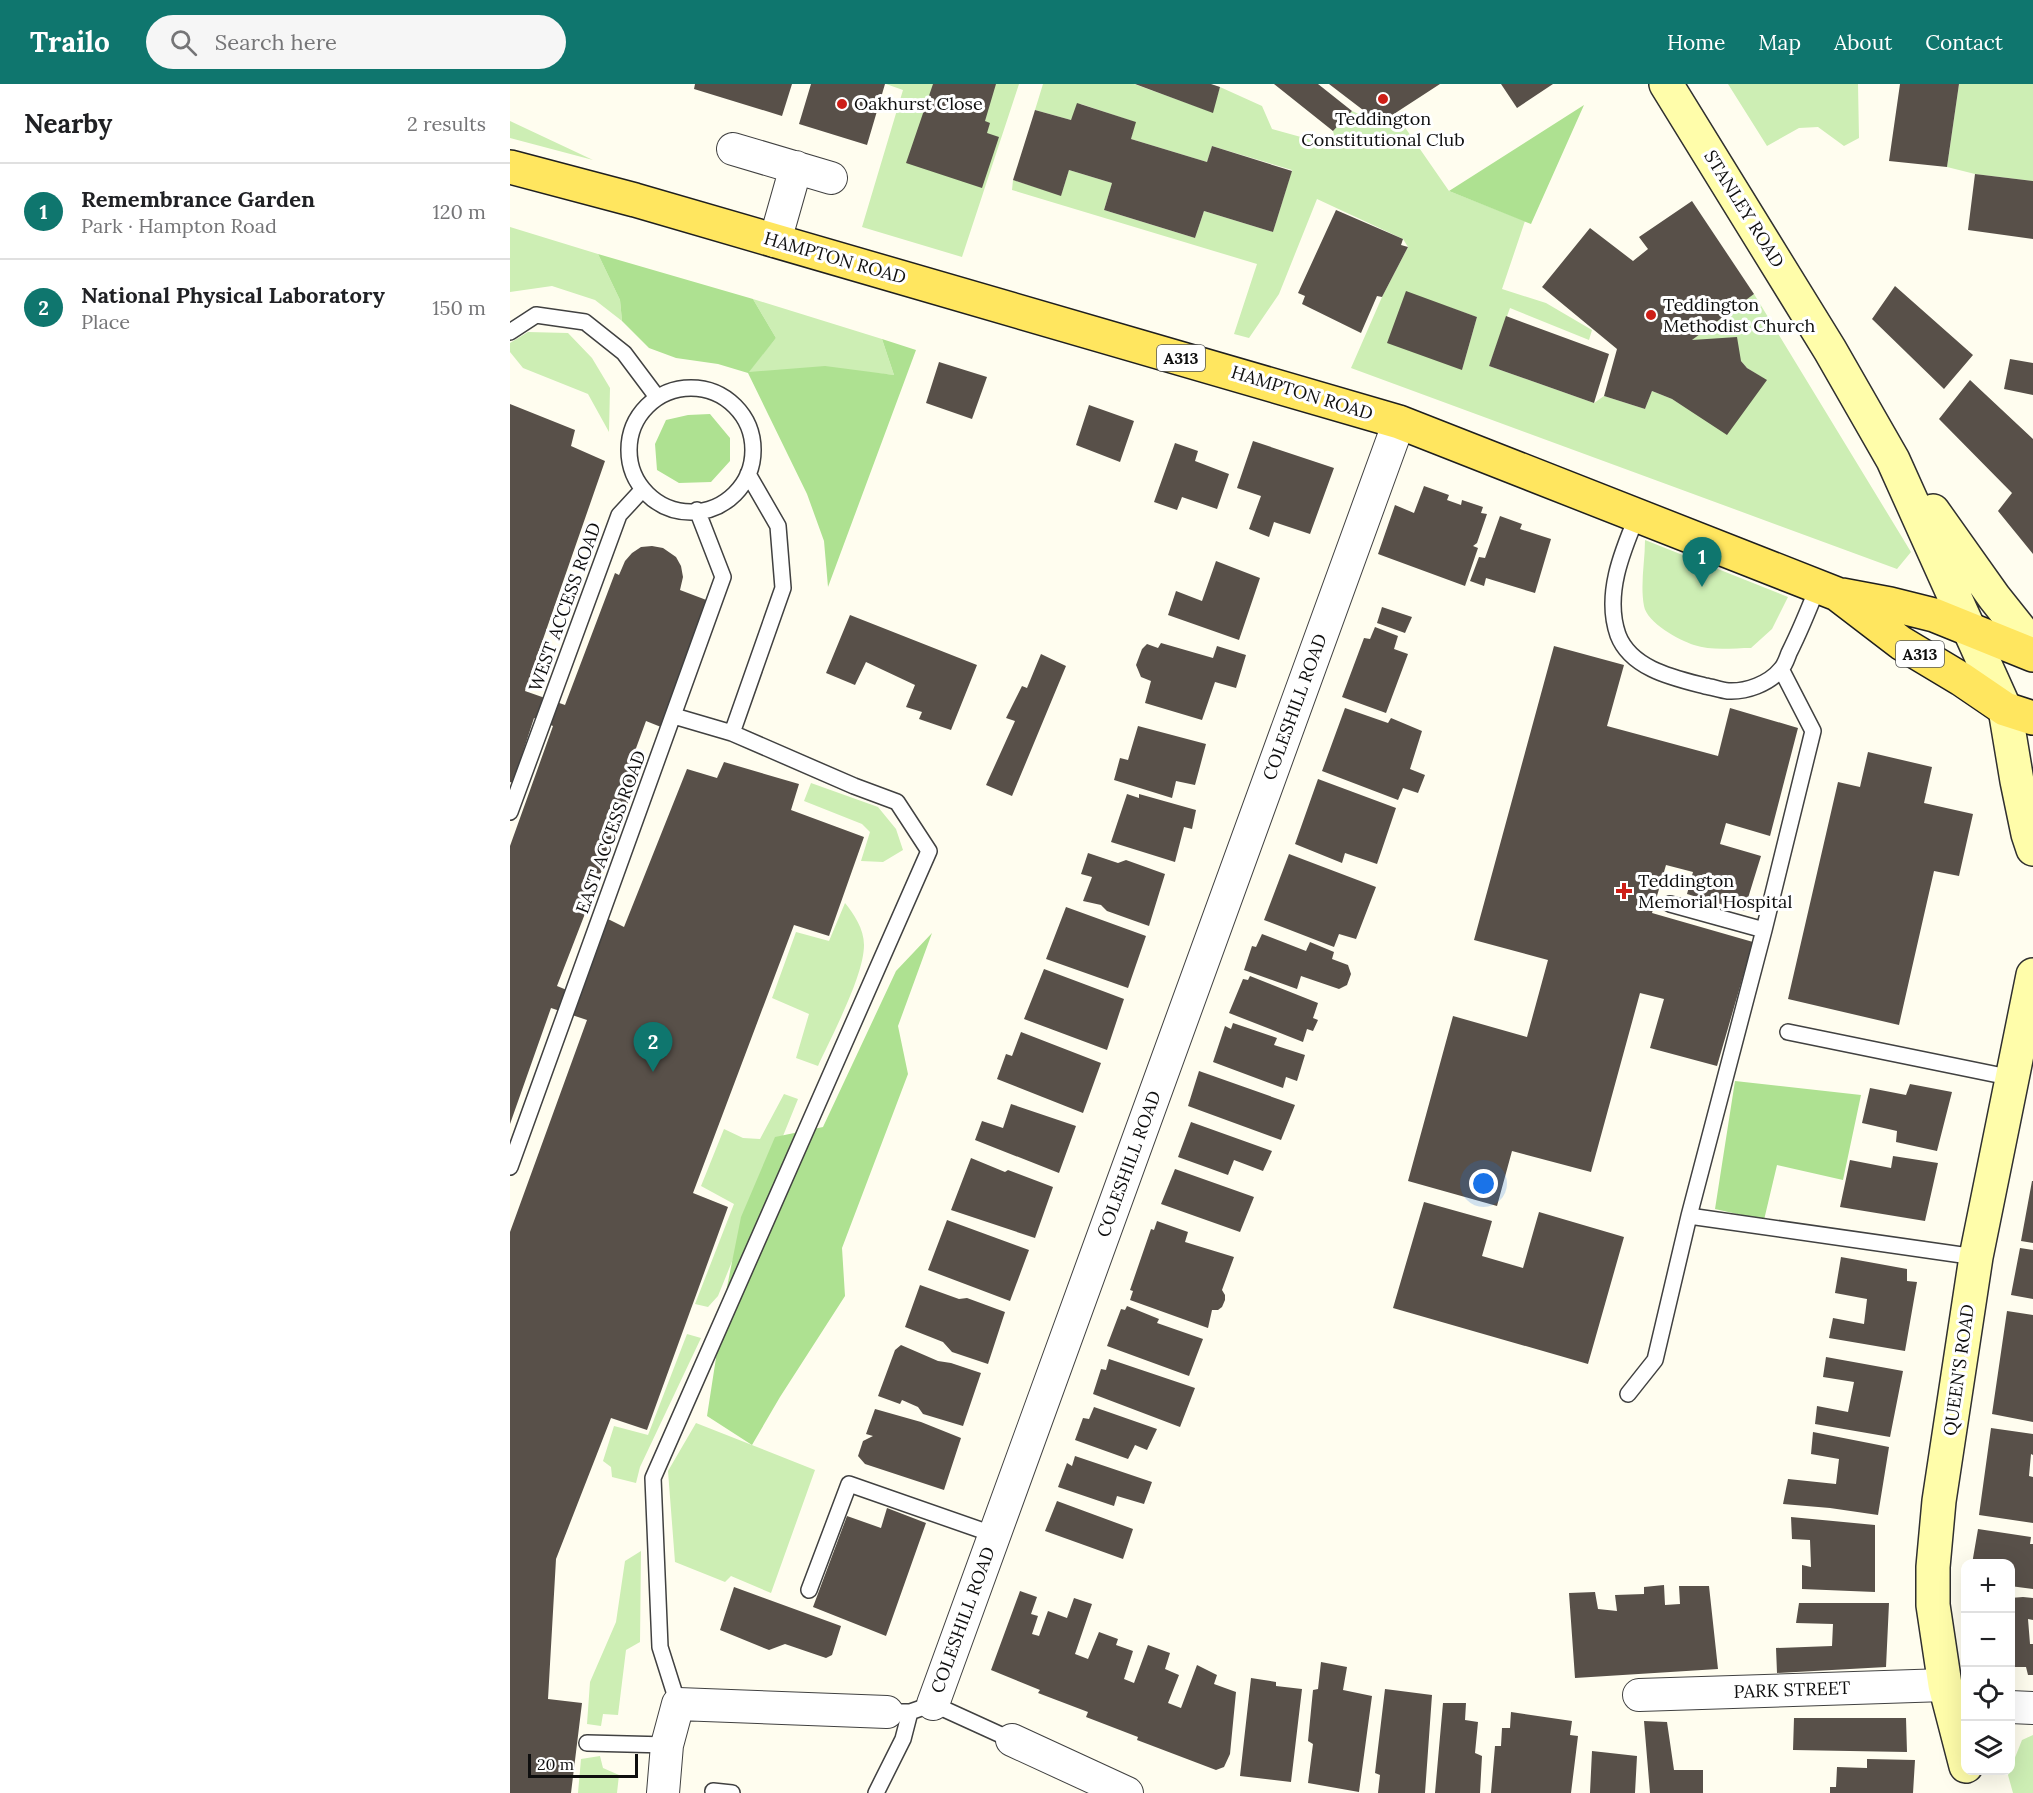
<!DOCTYPE html>
<html lang="en">
<head>
<meta charset="utf-8">
<style>
	body { margin:0; font-family:Lora,serif; background:#f6f6f6; color:#202124 }
	.controls { position:absolute; right:18px; bottom:18px; display:grid; overflow:hidden; border-radius:12px; box-shadow:0 6px 24px #0002 }
	.controls button { width:54px; height:54px; display:grid; place-items:center; padding:0; border:0; border-bottom:2px solid #e0e0e0; background:#fff; color:#202124; font:30px sans-serif }
	.scale { position:absolute; left:18px; bottom:15px; width:110px; box-sizing:border-box; padding-left:6px; border:3px solid #0e0e0e; border-top:0; font-size:16px; line-height:21px; white-space:nowrap; color:#0e0e0e; -webkit-text-stroke:4px #fff; paint-order:stroke }
	.you { position:absolute; left:974px; top:1100px; width:21px; height:21px; margin:-15px; border:4px solid #fff; border-radius:50%; background:#1a73e8; box-shadow:0 0 0 9px #1a73e833 }
	.badge { display:grid; place-items:center; width:39px; height:39px; border-radius:50%; background:#0f766e; color:#fff; font-size:20px; font-weight:700 }
	.pin { position:absolute; translate:-50% -50px; filter:drop-shadow(0 2px 3px #0008) }
	.pin::after { content:''; position:absolute; top:32px; width:21px; height:18px; background:inherit; clip-path:polygon(0 0,100% 0,50% 100%) }
	.list { margin:0; padding:0; list-style:none }
	h2 { display:flex; justify-content:space-between; align-items:center; height:78px; margin:0; padding:0 24px; font-size:26px }
	h2 small { font-size:20px; font-weight:400; color:#757577 }
	.list li { display:grid; grid-template-columns:39px 1fr auto; gap:18px; align-items:center; box-sizing:border-box; height:96px; padding:0 24px; border-top:2px solid #e0e0e0 }
	.list b { display:block; font-size:22px; white-space:nowrap }
	.list p { margin:0; font-size:20px; white-space:nowrap; color:#757577 }
	.list em { font-size:20px; font-style:normal; color:#757577 }
	.icon { flex:none; width:33px; height:33px; fill:none; stroke:currentColor; stroke-width:2; stroke-linecap:round; stroke-linejoin:round }
	.map { position:relative; flex:none; width:1523px; height:1709px; overflow:hidden }
	header { display:flex; align-items:center; gap:36px; box-sizing:border-box; height:84px; padding:0 30px; background:#0f766e; color:#fff }
	header strong { font-size:28px }
	nav { display:flex; gap:33px; margin-inline-start:auto; font-size:21px }
	.search { width:420px; height:54px; background:#f6f6f6; display:flex; align-items:center; gap:15px; box-sizing:border-box; padding:0 21px; border-radius:33px; color:#757577; font-size:22px }
	main { display:flex }
	aside { flex:1; background:#fff }
	.map>svg:first-child { display:block }
	.green { fill:#cdeeb4; fill-rule:evenodd }
	.forest { fill:#aee191 }
	.building { fill:#585049 }
	.lines { fill:none; stroke-linecap:round; stroke-linejoin:round }
	.lane-casing { stroke:#414141; stroke-width:18 }
	.street-casing { stroke:#414141; stroke-width:34 }
	.secondary-casing { stroke:#303030; stroke-width:36 }
	.primary-casing { stroke:#1f1f1f; stroke-width:36 }
	.lane { stroke:#fff; stroke-width:15 }
	.street { stroke:#fff; stroke-width:32 }
	.secondary { stroke:#fffdaa; stroke-width:33 }
	.primary { stroke:#ffe65f; stroke-width:33 }
	.poi-dot { fill:#cd1e17; stroke:#fff; stroke-width:2 }
	.labels { text-anchor:middle; stroke-width:6; stroke-linejoin:round; paint-order:stroke }
	.shield { fill:#fff; stroke:#565656; stroke-width:1.5 }
	.shield-label { font-size:16px; font-weight:bold; fill:#0e0e0e }
	.poi-label { font-size:18px; fill:#0e0e0e; stroke:#fff; text-anchor:start }
	.street-label { font-size:18px; fill:#0e0e0e; stroke:#fff }
</style>
</head>
<body>
<header>
<strong>Trailo</strong>
<div class="search"><svg class="icon" aria-label="search" viewBox="0 0 24 24"><circle cx="10" cy="10" r="6"/><path d="M15 15l6 6"/></svg>Search here</div>
<nav><a>Home</a><a>Map</a><a>About</a><a>Contact</a></nav>
</header>
<main>
<aside>
<h2>Nearby<small>2 results</small></h2>
<ul class="list">
<li><span class="badge">1</span><div><b>Remembrance Garden</b><p>Park · Hampton Road</p></div><em>120 m</em></li>
<li><span class="badge">2</span><div><b>National Physical Laboratory</b><p>Place</p></div><em>150 m</em></li>
</ul>
</aside>
<div class="map">
<svg width="1523" height="1709" viewBox="0 0 1523 1709">
	<rect width="100%" height="100%" fill="#fffdef"/>
	<path class="green" d="M376,0h133l-57,173 -100,-30 41,-137z
		M533,0h91l78,28 8,-25 42,19 10,23 65,18 -4,-16 19,-20 28,12 15,-10 54,78 76,30 -23,68 44,14 46,27 -3,10 -79,-32 -21,58 105,37 10,-7 41,13 7,-18 20,8 29,18 65,-37 -19,-12 -6,-7 -49,-21 62,-46 157,258 -14,17 -546,-201 31,-71 26,-50 -5,-8 -86,-40 -38,95 -30,44 -15,-4 23,-70 -245,-74 1,-10 48,15 8,-25 43,13 -8,27 91,28 9,-27 69,21 19,-62 -80,-24 -5,16 -76,-23 4,-17 -54,-18 -10,16 -36,-10zM933,221l34,12 -15,53z
		M1218,0h130l1,54 -15,8 -26,-19 -19,1 -32,18z
		M1449,0h74v97l-58,-7 -28,-7z
		M0,37l83,39 -83,-22z
		M0,143l88,27 22,46 2,21 -27,-21 -43,-14 -42,6z
		M243,215l129,40 12,36 -31,-3h-115l28,-34z
		M18,248l40,1 24,25 18,30 -1,44 -21,-38 -65,-26 -13,-16v-9z
		M1135,456l143,57 -16,32 -21,19c-18,0 -40,3 -57,-3 -15,-5 -47,-22 -50,-39 -4,-22 1,-44 1,-66z
		M301,699l67,24 18,22 7,21 -20,12 -22,-1 9,-29 -8,-8 -58,-23z
		M335,819c9,11 19,26 19,42 0,31 -32,90 -46,121l-22,-8 13,-44 -37,-16 24,-66 33,9z
		M274,1010l14,5 -80,197 -10,11 -13,-3 39,-100 -33,-18 23,-57 19,9 17,1z
		M177,1250l14,4 -61,129 -4,16 -24,-6 -1,-10 -8,-6 11,-35 34,9z
		M186,1339l119,47 -44,123 -40,-17 -6,6 -50,-20 -7,-91z
		M131,1467l-1,91 -14,8 -8,65 -15,-1 -2,12 -14,-2 3,-42 26,-60 9,-61z
		M1523,1651v58h-20l-5,-18 14,-35z
		M90,1672l3,12 16,7 -2,18h-39l3,-34z"/>
	<path class="forest" d="M1074,21l-53,119 -82,-33z
		M88,170l155,45 23,39 -27,34 76,-6 69,9 -12,-36 34,11 -88,237 -4,-46 -17,-47 -59,-121 -30,-9 -42,-6 -27,-10 -27,-27 -2,-21z
		M200,330l20,24v23l-19,21 -32,1 -22,-13 -2,-26 11,-24 22,-5z
		M422,849l-34,93 10,48 -66,174 3,48 -65,101 -28,48 -45,-29 20,-129 14,-70 34,-80 48,-10 73,-156z
		M1225,997l126,14 -18,85 -66,-15 -13,55 -49,-11z"/>
	<path class="building" d="M185,0h97l-10,32 -88,-27z
		M301,0h74l-18,61 -68,-21z
		M423,0h63l-11,37 5,2 -3,10 12,4 -17,51 -76,-25z
		M625,0h76l9,3 -7,26z
		M764,0h44l34,27 -19,20z
		M819,0h111l-60,39z
		M991,0h52l-36,24z
		M1390,0h59l-12,83 -58,-6z
		M567,19l59,19 -5,17 76,23 5,-16 80,25 -19,61 -69,-21 -9,27 -91,-28 8,-27 -43,-13 -8,26 -48,-16 22,-70 36,10z
		M1465,90l58,7v58l-65,-9z
		M1182,117l62,93 -62,46 45,-3 4,24 6,7 20,12 -40,55 -55,-36 -20,-8 -7,18 -41,-13 13,-47 -75,-62 48,-59 43,33 15,-12 -9,-12z
		M826,126l67,29 -2,6 7,2 -26,50 -5,-1 -16,37 -59,-29 3,-8 -7,-3z
		M1385,202l78,69 -29,34 -72,-70z
		M896,207l71,26 -15,53 -75,-27z
		M996,232l103,38 -15,49 -105,-37z
		M1500,275l23,4v32l-29,-6z
		M429,278l48,15 -15,42 -46,-16z
		M1460,296l63,59v115l-35,-43 14,-18 -73,-74z
		M0,320l65,26 -4,16 34,15 -80,230 40,14 50,-132 4,2 6,-14 7,-8 9,-6 11,-1 11,2 13,9 5,9 2,11 -3,13 29,11 -48,126 -15,-6 -11,30 11,5 -89,230 22,9 27,-77 18,9 63,-158 30,9 7,-16 75,22 -8,26 73,27 -35,99 -35,-11 -101,268 35,14 -81,223 -36,-12 -55,141 -8,140 34,4 -11,90h-61v-561l77,-212 -36,-12 -41,116v-278l43,-120 -19,-8 -21,65 -3,-1z
		M579,321l45,16 -14,41 -44,-17z
		M743,357l81,27 -24,66 -36,-12 -5,15 -20,-8 12,-33 -24,-8z
		M665,359l23,8 -3,10 34,13 -12,35 -35,-12 -5,13 -23,-8z
		M914,402l25,9 -2,5 14,5 1,-5 21,7 -2,6 6,1 -10,29 -4,3 5,2 -13,38 -87,-32 17,-49 19,8z
		M990,432l22,8 -2,5 31,10 -16,54 -49,-15 -2,8 -14,-5 9,-24 6,1z
		M706,477l44,17 -21,62 -71,-25 8,-24 26,10z
		M872,523l30,10 -7,16 -28,-10z
		M340,531l127,50 -26,65 -32,-11 3,-7 -16,-5 9,-22 -49,-23 -11,23 -29,-12z
		M865,543l23,9 -4,13 14,5 -22,59 -44,-16 22,-59 6,1z
		M651,559l52,15 4,-12 29,9 -10,33 -21,-6 -13,38 -57,-17 6,-22 -10,-4 -5,-12 6,-16 5,-5 11,4z
		M1044,562l70,19 -17,61 111,30 12,-48 68,20 -28,108 -44,-13 -6,21 41,12 -17,55 -57,-17 6,-22 -27,-7 -14,48 101,29 -36,124 -67,-18 14,-49 -24,-6 -49,179 -79,-21 -15,55 -89,-25 45,-165 74,21 21,-77 -74,-20z
		M531,570l25,12 -54,130 -26,-11 29,-64 -9,-3 16,-32 5,2z
		M835,624l43,15 3,-5 31,13 -12,38 15,6 -7,18 -15,-5 -5,12 -76,-29z
		M628,642l68,18 -11,41 -19,-4 -4,17 -58,-18 6,-22 8,2z
		M1358,668l64,15 -8,36 49,11 -14,62 -25,-5 -35,154 -111,-26 50,-217 22,5z
		M808,695l78,29 -19,56 -32,-11 -3,10 -47,-19z
		M617,710l12,4v-4l57,16 -4,19 -8,-2 -9,35 -64,-20z
		M578,769l30,10 8,-3 39,14 -16,52 -42,-15 -6,-6 -18,-4 9,-24 -11,-3z
		M779,770l87,33 -20,52 -17,-5 -5,13 -70,-27z
		M556,823l80,29 -18,52 -82,-29z
		M752,850l44,17 4,-9 24,10 -2,7 16,6 3,9 -4,11 -8,4 -38,-13 -4,13 -53,-19 8,-24 4,1z
		M534,885l80,30 -17,51 -83,-31z
		M740,892l68,27 -5,15 5,2 -5,11 -6,-2 -4,13 -74,-29 14,-34 5,1z
		M723,939l44,15 -3,7 31,10 -8,26 -11,-4 -3,11 -70,-26 12,-36 6,3z
		M511,948l80,31 -18,50 -86,-34 9,-25 6,2z
		M689,987l96,34 -14,35 -93,-34z
		M1400,1000l42,8 -15,59 -41,-9 1,-11 -35,-8 8,-35 36,7z
		M501,1020l65,22 -17,47 -84,-33 7,-19 21,7z
		M681,1038l81,29 -9,20 -29,-11 -6,15 -50,-18z
		M1383,1072l45,7 -13,58 -85,-14 10,-47 41,8z
		M461,1074l34,14 3,-2 45,17 -18,51 -84,-28z
		M665,1085l79,28 -14,35 -79,-28z
		M1522,1097h1v62l-12,-2z
		M914,1118l68,19 -10,35 41,12 16,-56 85,25 -36,127 -195,-56z
		M437,1136l82,30 -19,51 -82,-31z
		M647,1137l31,11 -3,10 49,15 -12,33 3,5v5l-3,7 -4,3h-6l-4,18 -78,-28 3,-9 -3,-1 21,-61 3,1z
		M1510,1164l13,2v49l-22,-4z
		M1331,1173l66,12v12l10,1 -12,69 -76,-13 4,-20 31,6 3,-25 -32,-6z
		M410,1201l39,14 8,-1 38,14 -17,52 -36,-12 -9,-10 -38,-15z
		M617,1222l32,13 -2,4 46,16 -14,37 -82,-30 14,-37 4,1z
		M1497,1227l26,4v107l-41,-8z
		M391,1261l37,16 13,2 30,10 -18,53 -40,-12 -5,-7 -16,-7 -2,4 -22,-8 17,-46z
		M1316,1273l77,14 -13,66 -75,-13 2,-18 31,6 6,-30 -31,-5z
		M599,1275l86,29 -15,39 -87,-33 8,-25 5,1z
		M584,1323l63,22 -10,21 -12,-5 -7,14 -53,-19 8,-22 6,1z
		M365,1325l46,13 40,16 -17,52 -79,-26 -7,-8 5,-15 10,-5 -7,-2z
		M1481,1344l42,6v21l-2,-1 -2,22 4,1v46l-54,-8z
		M1303,1348l76,15 -11,68 -48,-7 -47,-4 5,-25 48,5 3,-25 -28,-5z
		M565,1372l77,26 -8,22 -27,-8 -3,10 -56,-19 9,-24 5,3z
		M547,1417l76,28 -10,30 -78,-28z
		M377,1424l39,15 -40,113 -73,-29 34,-91 34,12z
		M1281,1433l84,8v67l-73,-3v-24l9,2 -1,-27 -18,-1z
		M1468,1445l53,8 -1,7h3v45l-23,-3v-22h-38z
		M1154,1501l1,20 15,-1 -1,-18h30l9,83 -143,9 -6,-85 26,-1 3,17 19,2 -2,-16 29,-1v-7z
		M224,1503l107,39 -9,29 -6,3 -41,-14 -16,6 -49,-20z
		M510,1507l17,6 -6,17 7,2 -6,18 7,2 9,-25 19,7 7,-20 18,6 -17,50 13,5 11,-27 19,7 -2,6 17,6 -9,28 10,4 14,-38 22,8 -5,16 14,6 -11,28 13,5 16,-43 20,10 -3,9 22,8 -6,62 -6,13 -8,3 -79,-30 1,-3 -52,-20 2,-5 -50,-19 2,-3 -49,-20z
		M1513,1513l10,1v22l-5,-1 2,25h3v31h-5l-2,-8h-16v-69z
		M1289,1519h90l-3,64 -109,6 -1,-25 56,-2 1,-22 -37,-1z
		M811,1578l26,5 -4,23 29,6 -13,96 -51,-9 5,-39 -5,-3 5,-51 5,-1z
		M741,1594l25,4v4l26,3 -11,93 -51,-6z
		M875,1605l47,6 -7,98h-47l2,-18 -5,-2z
		M933,1619h23l-1,17 13,2 -3,31 7,3 -2,37h-45z
		M1001,1628l61,9 -2,14 8,1 -7,57h-80l4,-47h6l1,-18h8z
		M1284,1634h112l1,34 -114,-2z
		M1134,1637l23,1 7,48h29v23h-53z
		M1082,1667l45,5 -2,37h-45z
		M1357,1675l48,1 -2,33h-83v-6h6l1,-20 30,1z"/>
	<g class="lines">
		<g class="lane-casing">
			<path id="lane" d="M0,248l26,-17 49,7 39,31 33,44
				M119 366a62 62 0 1 1 124 0a62 62 0 1 1-124 0Z
				M1127,432c-15,36 -33,79 -19,119 13,34 56,43 87,51 7,1 15,4 23,5 18,1 41,-7 53,-22 4,-4 6,-11 8,-16 11,-22 20,-44 29,-67
				M164,632l58,17 122,53 43,16 32,49 -276,627 7,169 18,57
				M222,649l51,-145 -5,-62 -30,-52
				M0,728l109,-297 24,-26
				M1160,820l94,26
				M1278,948l225,46
				M0,1083l213,-590 -26,-67
				M1179,1132l75,-286 49,-199 -32,-62
				M1118,1310l27,-34 34,-144 287,41
				M299,1506l40,-106 146,51
				M377,1628h23l23,-8 79,36
				M77,1659l80,2
				M203,1707l19,2
				M366,1709l27,-54 7,-27"/>
		</g>
		<g class="street-casing">
			<path id="street" d="M223,65l98,29
				M265,157l21,-74
				M1129,1611l306,-10
				M423,1620l466,-1282
				M1500,1623l23,1
				M502,1656l115,53
				M153,1709l4,-48 11,-41 209,8"/>
		</g>
		<g class="secondary-casing">
			<path id="secondary" d="M1156,0l164,266 63,110 112,249 12,72 11,53 5,15
				M1423,427l61,86 39,49
				M1456,1682l-21,-81 -12,-80v-38l6,-66 37,-244 57,-282"/>
		</g>
		<g class="primary-casing">
			<path id="primary" d="M0,83l125,33 764,222 438,172 64,49 60,36 44,30 28,9
				M1332,511l48,9 44,11 99,40"/>
		</g>
		<use href="#lane" class="lane"/>
		<use href="#street" class="street"/>
		<use href="#secondary" class="secondary"/>
		<use href="#primary" class="primary"/>
	</g>
	<g class="poi-dot">
		<circle cx="873" cy="15" r="6"/>
		<circle cx="332" cy="20" r="6"/>
		<circle cx="1141" cy="231" r="6"/>
		<path d="M1111 798h6v6h6v6h-6v6h-6v-6h-6v-6h6z"/>
	</g>
	<g class="labels">
		<g class="shield">
			<rect x="647" y="261" width="48" height="26" rx="4.5"/>
			<rect x="1386" y="557" width="48" height="26" rx="4.5"/>
		</g>
		<g class="shield-label">
			<text x="671" y="280">A313</text>
			<text x="1410" y="576">A313</text>
		</g>
		<g class="poi-label">
			<text x="344" y="26">Oakhurst Close</text>
			<text x="873" y="41" text-anchor="middle">Teddington<tspan x="873" dy="21">Constitutional Club</tspan></text>
			<text x="1153" y="227">Teddington<tspan x="1153" dy="21">Methodist Church</tspan></text>
			<text x="1128" y="803">Teddington<tspan x="1128" dy="21">Memorial Hospital</tspan></text>
		</g>
		<g class="street-label">
			<text transform="translate(1234 125) rotate(58)" y="6">STANLEY ROAD</text>
			<text transform="translate(325 174) rotate(16)" y="6">HAMPTON ROAD</text>
			<text transform="translate(792 309) rotate(17)" y="6">HAMPTON ROAD</text>
			<text transform="translate(55 523) rotate(-70)" y="6">WEST ACCESS ROAD</text>
			<text transform="translate(785 623) rotate(-70)" y="6">COLESHILL ROAD</text>
			<text transform="translate(101 748) rotate(-70)" y="6">EAST ACCESS ROAD</text>
			<text transform="translate(619 1080) rotate(-70)" y="6">COLESHILL ROAD</text>
			<text transform="translate(1449 1286) rotate(-82)" y="6">QUEEN'S ROAD</text>
			<text transform="translate(453 1536) rotate(-70)" y="6">COLESHILL ROAD</text>
			<text transform="translate(1282 1606) rotate(-2)" y="6">PARK STREET</text>
		</g>
	</g>
</svg>
<div class="controls">
<button>+</button>
<button>−</button>
<button><svg class="icon" aria-label="locate" viewBox="0 0 24 24"><circle cx="12" cy="12" r="6"/><path d="M12 2v4M12 18v4M2 12h4M18 12h4"/></svg></button>
<button><svg class="icon" aria-label="layers" viewBox="0 0 24 24"><path d="M12 4l9 5-9 5-9-5zM3 14l9 5 9-5"/></svg></button>
</div>
<div class="scale">20 m</div>
<div class="you"></div>
<div class="pin badge" style="left:1192px;top:503px">1</div>
<div class="pin badge" style="left:143px;top:988px">2</div>
</div>
</main>
</body>
</html>
